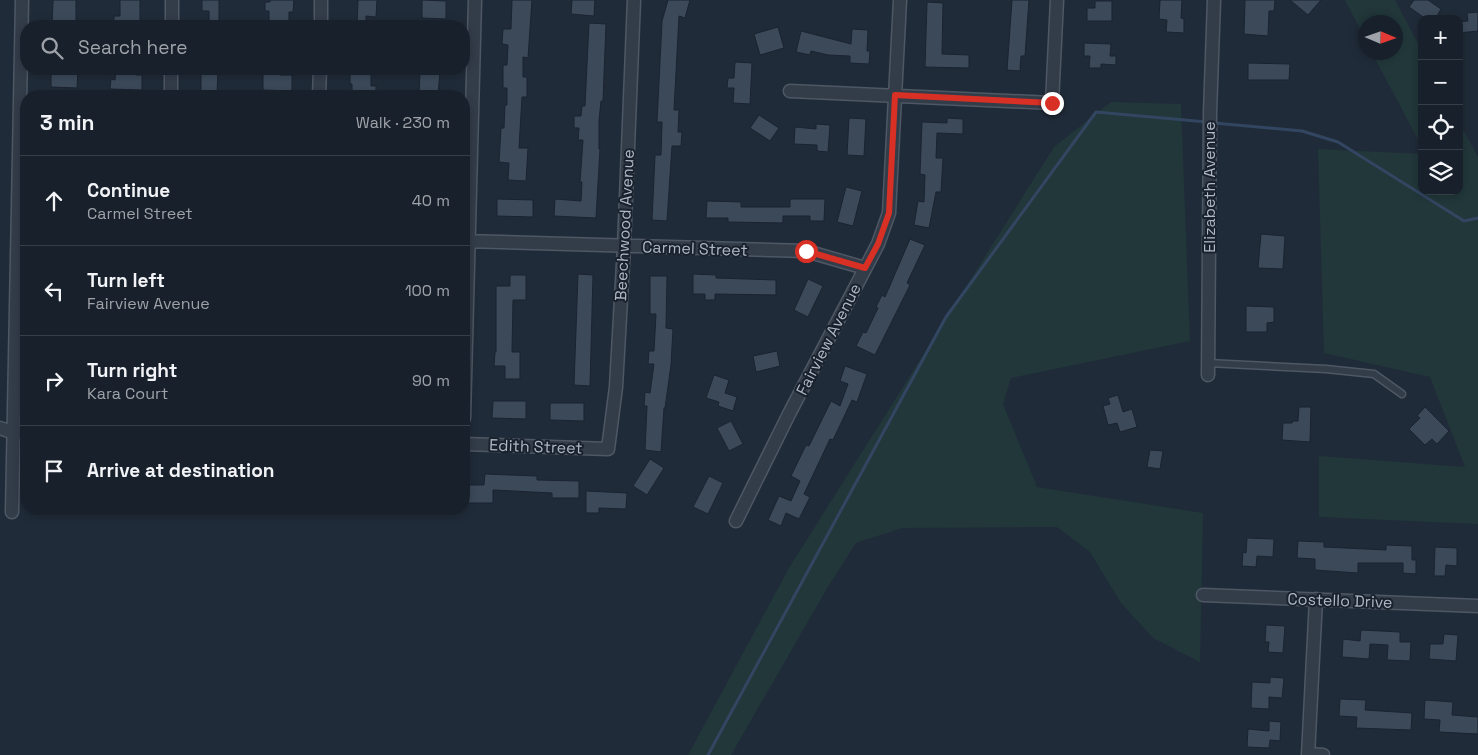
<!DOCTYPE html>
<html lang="en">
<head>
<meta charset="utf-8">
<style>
	body { margin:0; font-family:"Space Grotesk",sans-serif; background:#212833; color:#f1f3f6 }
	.controls { position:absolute; right:15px; top:15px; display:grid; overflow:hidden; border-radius:10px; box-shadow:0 2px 8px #0003 }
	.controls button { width:45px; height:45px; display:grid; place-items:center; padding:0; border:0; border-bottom:1px solid #363e47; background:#18202b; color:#f1f3f6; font:25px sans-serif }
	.compass { position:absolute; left:1358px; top:15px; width:45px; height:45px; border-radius:50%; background:#18202b; box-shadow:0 2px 8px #0003; rotate:92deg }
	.stop { position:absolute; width:15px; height:15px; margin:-11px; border:4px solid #d93025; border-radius:50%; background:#fff }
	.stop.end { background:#d93025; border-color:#fff; box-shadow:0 1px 5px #0008 }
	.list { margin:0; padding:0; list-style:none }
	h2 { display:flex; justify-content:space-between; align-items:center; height:65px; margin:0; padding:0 20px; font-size:21px }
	h2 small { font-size:16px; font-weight:400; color:#9fa3a9 }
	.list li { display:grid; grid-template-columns:32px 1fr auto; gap:15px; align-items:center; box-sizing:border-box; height:90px; padding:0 20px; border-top:1px solid #363e47 }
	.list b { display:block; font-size:19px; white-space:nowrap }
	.list p { margin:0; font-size:16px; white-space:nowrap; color:#9fa3a9 }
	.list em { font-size:16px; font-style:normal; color:#9fa3a9 }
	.icon { flex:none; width:28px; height:28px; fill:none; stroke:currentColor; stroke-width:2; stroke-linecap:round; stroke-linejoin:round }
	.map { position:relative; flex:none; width:1478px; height:755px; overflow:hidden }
	.search { position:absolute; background:#18202b; box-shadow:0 2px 8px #0003; left:20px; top:20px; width:450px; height:55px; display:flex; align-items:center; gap:12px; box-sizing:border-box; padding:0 18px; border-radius:20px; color:#9fa3a9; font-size:19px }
	.panel { position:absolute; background:#18202b; box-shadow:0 2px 8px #0003; left:20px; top:90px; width:450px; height:425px; border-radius:20px }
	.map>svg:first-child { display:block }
	.green { fill:#21373a }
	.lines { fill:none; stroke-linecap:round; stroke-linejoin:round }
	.stream { stroke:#324661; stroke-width:3 }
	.building { fill:#3b4959; stroke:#1b2330 }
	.service-casing { stroke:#4e5764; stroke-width:9 }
	.minor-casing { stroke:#4e5764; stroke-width:15 }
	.service { stroke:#333c49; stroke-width:6 }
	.minor { stroke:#333c49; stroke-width:12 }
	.route { stroke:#d93025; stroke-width:6 }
	.labels { text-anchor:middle; stroke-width:4; stroke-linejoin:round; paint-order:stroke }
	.street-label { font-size:16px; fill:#adb7c6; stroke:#19212d }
</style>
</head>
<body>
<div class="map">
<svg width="1478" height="755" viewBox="0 0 1478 755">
	<rect width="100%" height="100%" fill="#202b39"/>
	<path class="green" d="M1345,0h50l27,51v96l-50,-94 24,-1v-30h-30l-1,17z
		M1111,102l70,2 9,237 -179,37 -8,26 34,83 166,26 -3,149 -47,-24 -32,-35 -31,-51 -33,-25 -155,1 -46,15 -27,42 -98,170h-43l101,-187 265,-421z
		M1459,122l19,35v367l-159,-7v-61l146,11 -35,-90 -106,-24 -6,-204 104,5v37h37z"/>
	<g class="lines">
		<path class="stream" d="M1214,123l88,8 36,11 126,79 14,-3
			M708,755l238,-438 150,-205 111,10"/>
	</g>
	<path class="building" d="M53,0h23v26h-24z
		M120,0h20v25l-2,1h-24v-10h6z
		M202,0h17v26h-10v-15h-7z
		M270,0h24l-1,12h-4v14h-20v-15h-4v-9h5z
		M358,0h19l-1,17 -10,-1v10h-9z
		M422,0l24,1v18l-24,-1z
		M512,0h20l-4,58 -5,-1v20h4v20h-5l-3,51h9l-2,33 -18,-1 1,-17 -10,-1 2,-34h3l1,-23h2v-17h-4v-23h4l1,-20 -6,-1 1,-15h8z
		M572,0h23l-1,16 -23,-2z
		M668,0h22l-5,18 -6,-2 -5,94h5l-1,22h4l-1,14h-9l-5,75 -15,-1 3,-65h6l1,-33h-5l5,-101z
		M1012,0h17l-4,56h-4l-1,15 -13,-1z
		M1160,0h22l-1,18 3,1v14l-18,-1 1,-12 -8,-1z
		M1245,0h30l-1,11h-5l-1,25 -24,-2z
		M1290,0h31l-13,15z
		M1414,0h14l13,9 -6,10h-9l-17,-12z
		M1095,1h17v20h-25v-13h8z
		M927,2l16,1 -1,51 27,1v13l-44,-1z
		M1478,12v19l-19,2v-11l9,-1 -1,-8z
		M589,23l17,1 -3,77h-2l-2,19v29h1l-4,69 -42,-2 1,-17 26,2 1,-19h-2l3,-42h-5l1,-12h-5v-12h7l1,-10h3z
		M778,27l6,21 -24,7 -6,-21z
		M852,29l16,1 -1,21h3l-1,13 -19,-1v-7l-22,-1 -17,-4 -1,4 -14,-3 5,-21 50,13z
		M1084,43l27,1 -1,12h6v9l-15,-1v4h-12l1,-12h-6z
		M735,62l17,1 -2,41 -17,-1 1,-15h-7l1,-10h6z
		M1248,63l42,1 -1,16h-41z
		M51,69h27l-1,19 -26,-1z
		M116,69h20v6h6v15l-32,-1 1,-10 4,1z
		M201,69h17l-1,26h-16z
		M263,69h17v6h12v16l-29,-1z
		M420,70l20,1 -2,25h-19z
		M350,71h21v15h5v9l-24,1v-12h-2z
		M759,115l20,13 -9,13 -20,-13z
		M849,118l17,1 -2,37 -17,-1z
		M947,118l16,1v15l-26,-1 -1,25h7l-2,34h-5l-7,36 -15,-3 4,-24 6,1 1,-27 -5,-1 2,-52 25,1z
		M816,124l14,1 -2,27 -11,-1v-6l-23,-1 1,-17 21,2z
		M846,187l16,4 -9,35 -16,-4z
		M497,199l36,1v17l-36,-1z
		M790,199h35l-1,22h-14v-5h-27v7l-55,-1v-4h-22l1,-17 34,1v5h49z
		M1261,234l24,2 -2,33 -25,-1z
		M910,239l15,6 -18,38 3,2 -35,70 -19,-9 7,-14 3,1 12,-25 -2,-1 6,-12 3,2z
		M578,274l15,1 -3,111 -16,-1z
		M693,274l23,1v3l60,2v15l-61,-1v6h-10v-6h-12z
		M510,275h16v25h-13l-1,52h8v27h-15v-13h-11l1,-14h1v-66h14z
		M650,276h17l-1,52 7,1 -2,36 -6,43h-1l-3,44 -16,-2 2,-44h-3l1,-14 5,1 4,-29h-6l1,-13h5l2,-37h-6z
		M808,279l15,7 -15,31 -14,-7z
		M1246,306l28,1v15l-7,1v9h-21z
		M777,351l3,15 -24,6 -3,-16z
		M845,366l22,8 -10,28 -5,-2 -19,40 -3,-1 -26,55 6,3 -11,22 -13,-6 -5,13 -13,-6 11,-24 12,5 9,-20 -9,-5 15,-31 3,1 22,-45 9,5 8,-22 -8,-3z
		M714,375l15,5 -4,13 12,4 -4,14 -15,-5 1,-4 -13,-4z
		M1118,395l5,17 9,-3 5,18 -17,5 -3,-9 -9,2 -5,-19 7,-2 -2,-6z
		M493,401h33v18l-34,-1z
		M550,403h34v18l-34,-1z
		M1299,407h12l-1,35 -28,-2 1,-17h9l1,-2h5z
		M1425,407l24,24 -12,13 -5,-5 -7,6 -16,-16 11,-11 -3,-2z
		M731,421l12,23 -14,7 -12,-23z
		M1150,450l13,1 -3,18 -13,-2z
		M650,459l14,9 -17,27 -14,-9z
		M485,474l52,2v4l42,1v17h-27v-5l-59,-3v13h-25l1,-18h15z
		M709,476l14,7 -15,31 -15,-7z
		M586,491l41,2 -1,16 -27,-1v5h-13z
		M1247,538l27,1 -1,18 -16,-1 -1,11 -14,-1 1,-14 3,1z
		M1298,541l26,1v5l62,3v-5l26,1v14h4v14l-13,-1v-10h-45v10l-43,-3v-11l-18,-1z
		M1435,547l22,1v18l-11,-1 -1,11h-11z
		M1266,625l19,1 -2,27 -15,-1 1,-10h-4z
		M1361,630l39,2v10h11l-1,19 -23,-1 1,-15 -18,-1 -1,15 -27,-2 1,-18 17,2z
		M1444,634l14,1 -2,26 -27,-2 1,-15h13z
		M1270,677l14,1 -2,20 -13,-1v12l-18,-1 1,-26 18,1z
		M1340,699l26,1 -1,10 47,3 -1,17 -55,-2 1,-11 -18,-1z
		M1425,700l28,2 -1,13 26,2v17l-39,-2 1,-12 -16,-1z
		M1269,721l12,1 -1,19 -10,-1 -1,8 -22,-1 1,-18 21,2z"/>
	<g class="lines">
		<g class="service-casing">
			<path id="service" d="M1208,363l118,6 48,5 28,20"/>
		</g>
		<g class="minor-casing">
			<path id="minor" d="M172,26v-26
				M321,26v-26
				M790,91l262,12 5,-103
				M171,96v-27
				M319,96l1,-27
				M464,241l342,10 59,17
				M1208,375l2,-262 4,-113
				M464,418l11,-418
				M0,428l14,5h12
				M464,444l144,5 8,-62 8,-141 10,-246
				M12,512l10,-512
				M736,521l53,-107 89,-170 11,-31 11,-213
				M1203,595l275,11
				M1308,754l15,1
				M1308,755l8,-156"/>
		</g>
		<use href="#service" class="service"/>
		<use href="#minor" class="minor"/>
	</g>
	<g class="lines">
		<path class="route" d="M806,251l59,17 13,-24 11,-31 6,-118 157,8"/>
	</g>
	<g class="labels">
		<g class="street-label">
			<text transform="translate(1209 187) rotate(-90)" y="6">Elizabeth Avenue</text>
			<text transform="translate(624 225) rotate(-87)" y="6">Beechwood Avenue</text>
			<text transform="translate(695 248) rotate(2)" y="6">Carmel Street</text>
			<text transform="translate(828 339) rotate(-63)" y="6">Fairview Avenue</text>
			<text transform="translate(536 446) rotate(2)" y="6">Edith Street</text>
			<text transform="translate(1340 600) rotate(2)" y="6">Costello Drive</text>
		</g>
	</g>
</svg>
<div class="controls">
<button>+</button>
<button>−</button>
<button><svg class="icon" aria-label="locate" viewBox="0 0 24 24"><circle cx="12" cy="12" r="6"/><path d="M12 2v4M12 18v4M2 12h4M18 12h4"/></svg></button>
<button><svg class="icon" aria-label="layers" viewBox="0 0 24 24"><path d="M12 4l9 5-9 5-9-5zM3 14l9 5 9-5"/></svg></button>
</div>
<svg class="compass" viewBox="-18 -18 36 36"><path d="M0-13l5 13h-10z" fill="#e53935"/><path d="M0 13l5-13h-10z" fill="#9fa3a9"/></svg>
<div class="stop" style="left:806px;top:251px"></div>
<div class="stop end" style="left:1052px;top:103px"></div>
<div class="search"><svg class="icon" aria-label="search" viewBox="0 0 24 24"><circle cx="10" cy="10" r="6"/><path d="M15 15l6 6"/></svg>Search here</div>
<section class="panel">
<h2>3 min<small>Walk · 230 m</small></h2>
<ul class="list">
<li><svg class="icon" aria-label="ahead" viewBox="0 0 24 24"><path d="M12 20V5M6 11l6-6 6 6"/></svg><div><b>Continue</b><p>Carmel Street</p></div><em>40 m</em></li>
<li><svg class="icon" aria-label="left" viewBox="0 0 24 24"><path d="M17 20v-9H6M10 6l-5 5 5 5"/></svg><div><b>Turn left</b><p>Fairview Avenue</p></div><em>100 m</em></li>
<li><svg class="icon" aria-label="right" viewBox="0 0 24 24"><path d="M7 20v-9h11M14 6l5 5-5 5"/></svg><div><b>Turn right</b><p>Kara Court</p></div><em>90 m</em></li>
<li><svg class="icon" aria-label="arrive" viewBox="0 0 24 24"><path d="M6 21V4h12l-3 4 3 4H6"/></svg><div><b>Arrive at destination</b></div></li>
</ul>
</section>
</div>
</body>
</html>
